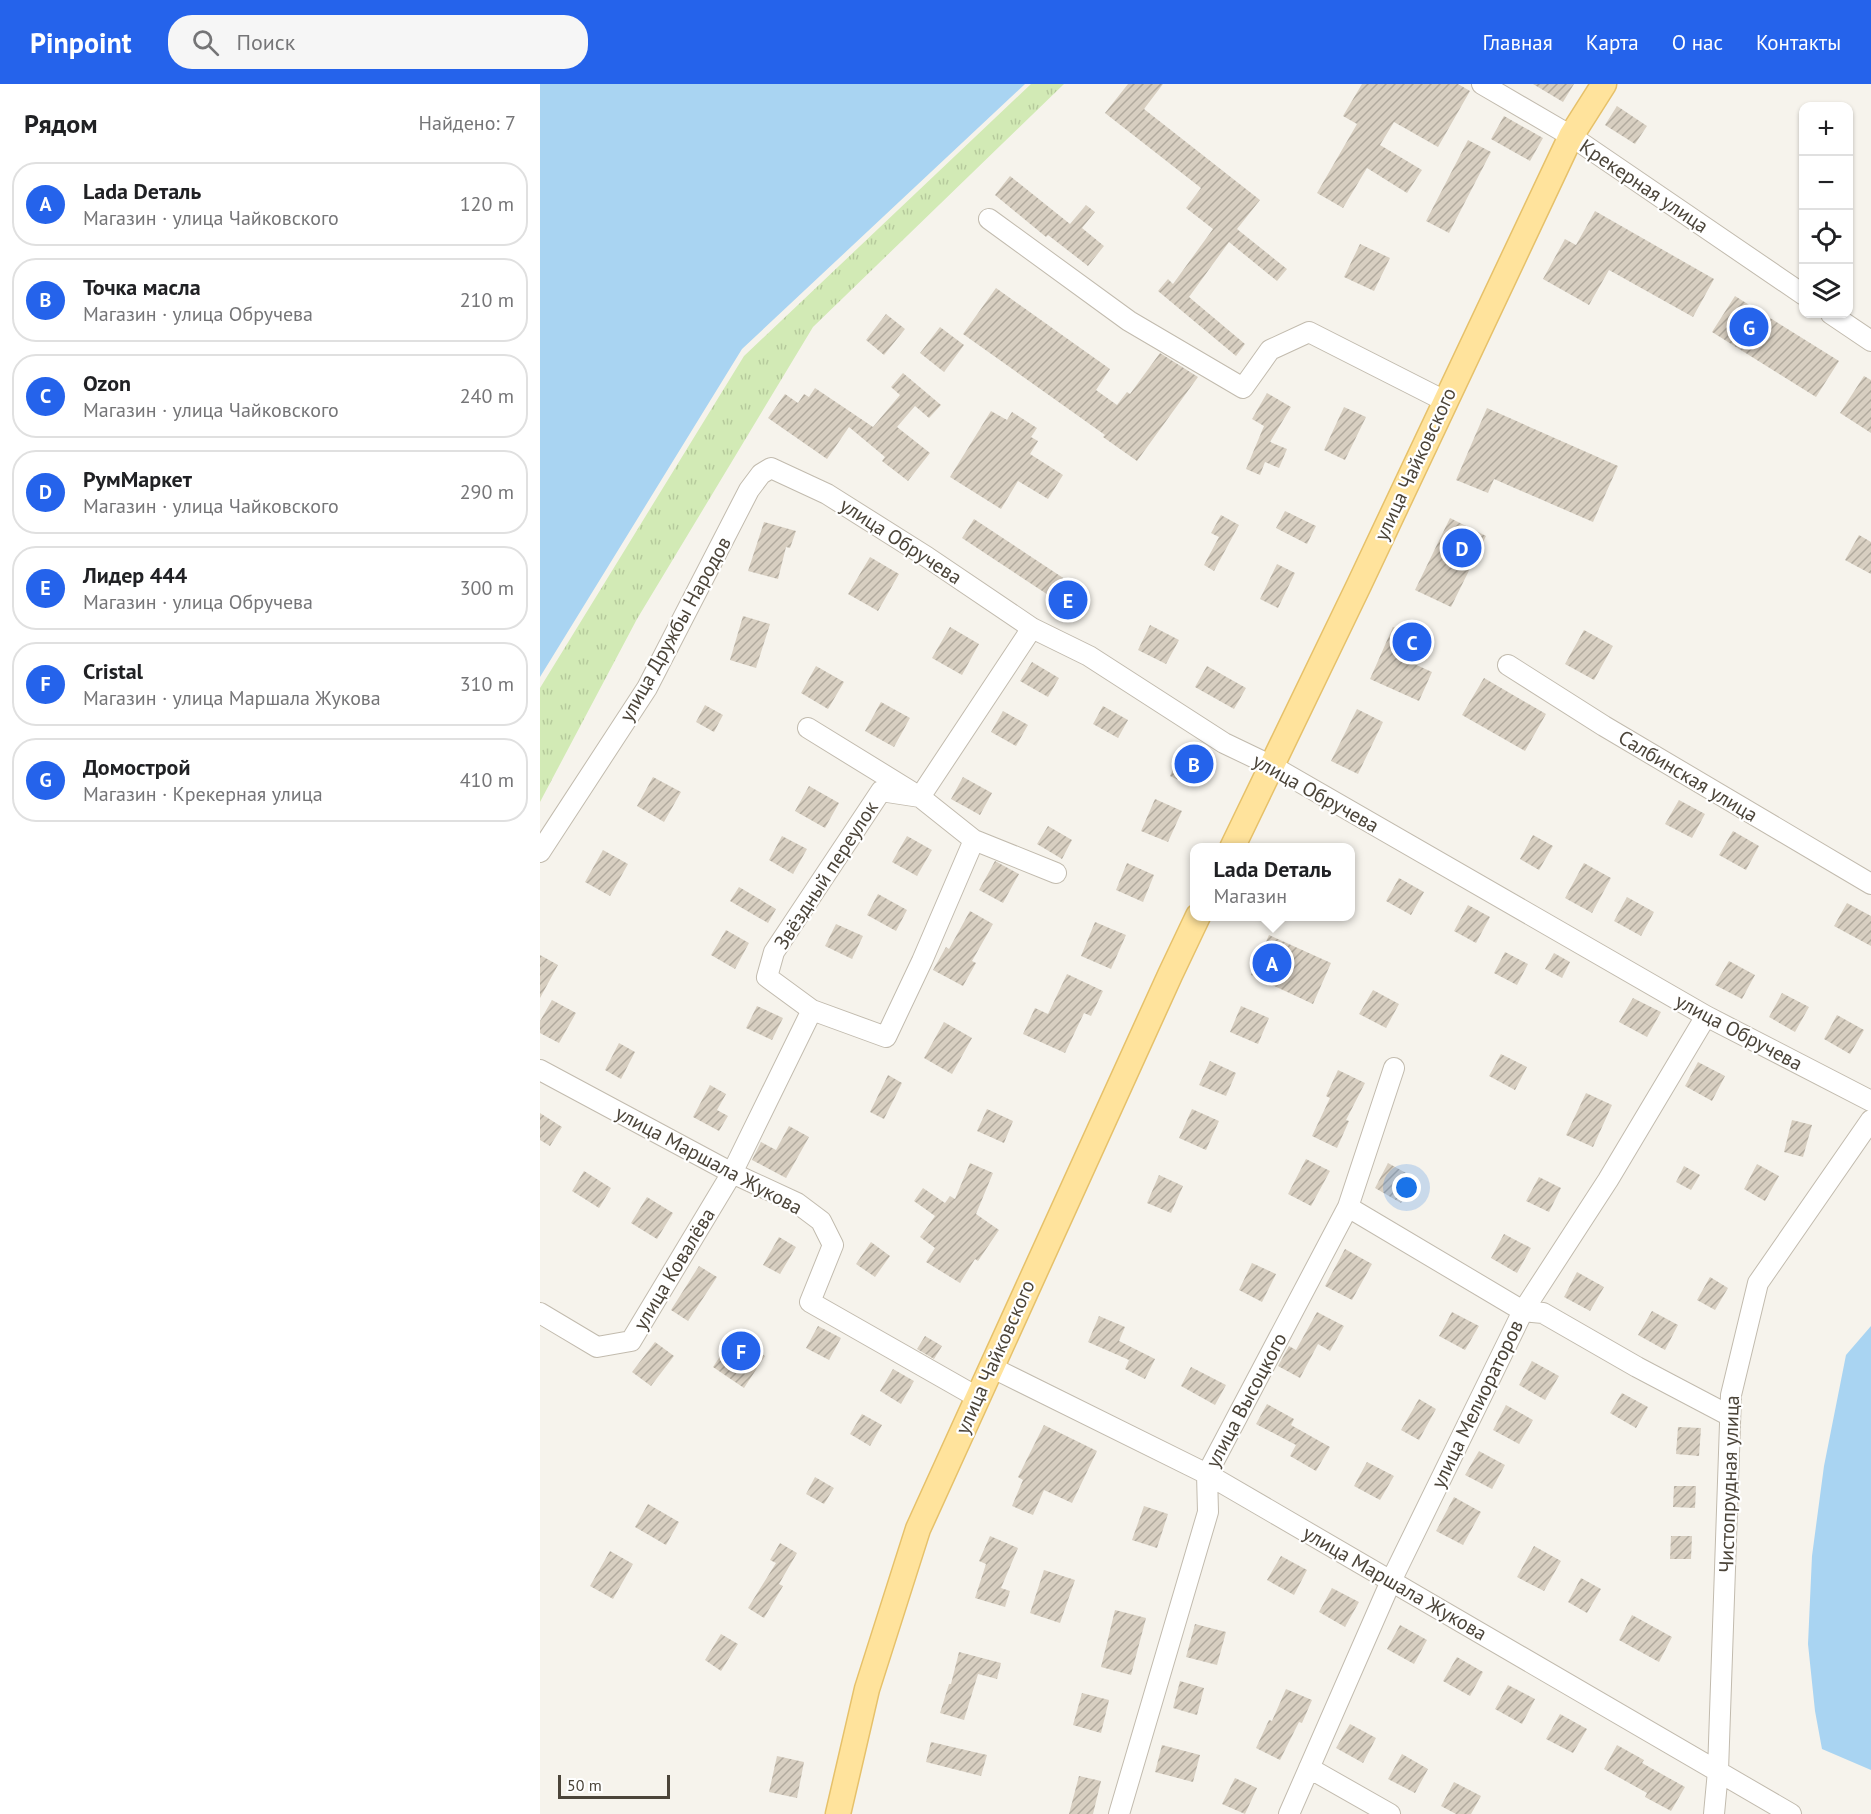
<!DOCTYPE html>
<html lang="ru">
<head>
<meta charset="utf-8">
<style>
	body { margin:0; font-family:"PT Sans",sans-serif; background:#f6f6f6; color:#202124 }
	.controls { position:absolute; right:18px; top:18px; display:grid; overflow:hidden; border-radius:12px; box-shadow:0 2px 4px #0004 }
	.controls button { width:54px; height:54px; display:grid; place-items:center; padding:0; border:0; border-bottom:2px solid #e0e0e0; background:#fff; color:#202124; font:30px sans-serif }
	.scale { position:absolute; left:18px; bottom:15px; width:112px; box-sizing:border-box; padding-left:6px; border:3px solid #4b4439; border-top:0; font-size:16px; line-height:21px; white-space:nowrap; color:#4b4439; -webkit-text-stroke:4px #fff; paint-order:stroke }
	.you { position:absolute; left:867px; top:1104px; width:21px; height:21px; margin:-15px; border:4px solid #fff; border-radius:50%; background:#1a73e8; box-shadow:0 0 0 9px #1a73e833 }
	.badge { display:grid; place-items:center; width:39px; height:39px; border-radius:50%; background:#2563eb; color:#fff; font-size:20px; font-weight:700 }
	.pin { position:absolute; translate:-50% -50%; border:3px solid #fff; box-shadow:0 2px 6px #0006 }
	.popup { position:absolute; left:650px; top:759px; width:165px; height:78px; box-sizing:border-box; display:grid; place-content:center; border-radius:12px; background:#fff; filter:drop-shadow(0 2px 4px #0005); font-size:20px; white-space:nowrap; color:#757577 }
	.popup b { font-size:22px; color:#202124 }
	.popup::after { content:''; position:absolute; left:50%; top:100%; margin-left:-12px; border:12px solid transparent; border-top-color:#fff }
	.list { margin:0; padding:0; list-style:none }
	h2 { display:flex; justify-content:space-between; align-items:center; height:78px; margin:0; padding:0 24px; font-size:26px }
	h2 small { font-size:20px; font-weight:400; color:#757577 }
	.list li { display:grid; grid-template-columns:39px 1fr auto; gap:18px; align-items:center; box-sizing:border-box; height:84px; margin:0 12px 12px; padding:0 12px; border:2px solid #e0e0e0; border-radius:24px }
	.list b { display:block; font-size:22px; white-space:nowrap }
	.list p { margin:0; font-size:20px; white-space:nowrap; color:#757577 }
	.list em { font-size:20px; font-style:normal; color:#757577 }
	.icon { flex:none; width:33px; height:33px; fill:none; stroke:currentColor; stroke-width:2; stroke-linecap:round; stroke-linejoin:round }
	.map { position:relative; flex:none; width:1331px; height:1730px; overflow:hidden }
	header { display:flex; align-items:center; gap:36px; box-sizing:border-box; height:84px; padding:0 30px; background:#2563eb; color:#fff }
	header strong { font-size:28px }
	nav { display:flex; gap:33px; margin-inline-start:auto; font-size:21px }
	.search { width:420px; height:54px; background:#f6f6f6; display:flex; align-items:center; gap:15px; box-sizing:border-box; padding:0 21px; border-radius:24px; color:#757577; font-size:22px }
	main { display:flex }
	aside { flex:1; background:#fff }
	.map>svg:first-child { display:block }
	.park { fill:url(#park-tufts) }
	.water { fill:#a9d4f2 }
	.building { fill:url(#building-hatch) }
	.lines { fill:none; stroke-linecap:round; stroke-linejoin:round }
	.minor-casing { stroke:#c2bbae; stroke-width:22 }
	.major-casing { stroke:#e6c16a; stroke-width:27 }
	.minor { stroke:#fff; stroke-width:20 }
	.major { stroke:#ffe39c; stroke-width:24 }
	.labels { text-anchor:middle; stroke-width:4.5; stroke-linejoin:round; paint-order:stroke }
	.street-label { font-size:20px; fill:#4b4439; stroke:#fff }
</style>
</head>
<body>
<header>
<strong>Pinpoint</strong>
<div class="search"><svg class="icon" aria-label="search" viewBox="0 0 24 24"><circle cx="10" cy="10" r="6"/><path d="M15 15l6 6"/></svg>Поиск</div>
<nav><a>Главная</a><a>Карта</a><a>О нас</a><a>Контакты</a></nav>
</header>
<main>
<aside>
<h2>Рядом<small>Найдено: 7</small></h2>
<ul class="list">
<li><span class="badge">A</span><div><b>Lada Dеталь</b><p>Магазин · улица Чайковского</p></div><em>120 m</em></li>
<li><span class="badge">B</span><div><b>Точка масла</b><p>Магазин · улица Обручева</p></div><em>210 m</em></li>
<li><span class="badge">C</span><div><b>Ozon</b><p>Магазин · улица Чайковского</p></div><em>240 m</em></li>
<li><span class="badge">D</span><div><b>РумМаркет</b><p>Магазин · улица Чайковского</p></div><em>290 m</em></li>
<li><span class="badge">E</span><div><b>Лидер 444</b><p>Магазин · улица Обручева</p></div><em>300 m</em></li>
<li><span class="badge">F</span><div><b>Cristal</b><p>Магазин · улица Маршала Жукова</p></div><em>310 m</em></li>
<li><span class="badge">G</span><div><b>Домострой</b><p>Магазин · Крекерная улица</p></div><em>410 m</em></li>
</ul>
</aside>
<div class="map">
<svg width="1331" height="1730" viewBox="0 0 1331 1730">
	<defs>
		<pattern id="park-tufts" width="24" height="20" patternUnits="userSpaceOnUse" patternTransform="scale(1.5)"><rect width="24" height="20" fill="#d2eab5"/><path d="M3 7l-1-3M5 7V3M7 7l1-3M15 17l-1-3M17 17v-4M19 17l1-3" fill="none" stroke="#b6ca9c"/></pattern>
		<pattern id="building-hatch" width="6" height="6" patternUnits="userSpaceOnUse" patternTransform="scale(1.5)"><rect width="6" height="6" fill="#d8cfc1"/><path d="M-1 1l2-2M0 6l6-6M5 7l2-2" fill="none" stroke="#b1aa9e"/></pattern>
	</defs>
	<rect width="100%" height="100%" fill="#f6f3ec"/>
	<path class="park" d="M491,0h33l-251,243 -176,292 -97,183v-114l204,-332z"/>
	<path class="water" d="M0,0h485l-283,265 -202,328z
		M1331,1242v444l-49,-21 -7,-38 -7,-67 4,-88 12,-90 22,-111z"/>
	<path class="building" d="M588,0h35l-19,25 116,91 -23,29 50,40 -10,12 -48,-39 -40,55 56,47 -9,12 -78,-65 10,-12 5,5 40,-55 -27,-21 15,-20 -96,-75z
		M822,0h96l12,7 -32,56 -44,-25 -14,23 42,25 -15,23 -40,-25 -24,40 -26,-15 40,-69 -14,-8z
		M993,0h41l-11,18z
		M1077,22l30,20 -12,18 -30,-19z
		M964,32l39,22 -13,23 -39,-22z
		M928,56l23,12 -42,81 -23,-12z
		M470,92l60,48 16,-19 9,7 -13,16 22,18 -16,20 -40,-31 -2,2 -51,-42z
		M1055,127l119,68 -21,38 -84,-47 -20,35 -46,-26 22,-40 11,6z
		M820,160l30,14 -16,33 -30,-14z
		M456,204l114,81 -14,21 21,15 10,-13 3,2 30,-41 38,24 -61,84 -34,-24 2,-2 -142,-101z
		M1195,212l104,65 -23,36 -104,-65z
		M346,230l19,15 -21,26 -18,-15z
		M400,243l24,18 -20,27 -24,-19z
		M363,289l38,32 -12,13 -14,-12 -18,21 33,26 -22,28 -26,-20 3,-4 -36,-30 -22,32 -59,-41 17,-24 13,9 6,-9 5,3 6,-9 58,39 27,-32 -9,-8z
		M1324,292l7,4v53l-31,-20z
		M727,309l24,14 -21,35 17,7 -8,19 -14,-6 -5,13 -14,-6 18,-43 -12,-7z
		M804,323l22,10 -21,43 -21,-10z
		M947,324l131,58 -25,56 -99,-43 -6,14 -32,-13z
		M451,327l16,9 5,-8 25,16 -6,9 7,4 -8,13 33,21 -15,24 -30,-18 -17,28 -51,-32z
		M745,427l31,15 -9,18 -31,-16z
		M681,431l18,10 -25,46 -10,-6 15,-28 -8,-4z
		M910,434l36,18 -35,71 -36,-17z
		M434,435l112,74 -12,19 -112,-74z
		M224,438l32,9 -6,17 -4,-1 -8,32 -30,-8z
		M1319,451l12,7v32l-26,-14z
		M330,473l29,17 -21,37 -30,-17z
		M737,480l18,9 -17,35 -18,-9z
		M203,532l27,8 -14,44 -26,-8z
		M610,541l29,15 -13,24 -28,-14z
		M410,543l29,17 -17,31 -30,-17z
		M853,543l29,13 -10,23 20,9 -13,29 -49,-22z
		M1044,546l29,16 -19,34 -29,-16z
		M492,578l27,16 -11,19 -28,-16z
		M276,582l28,16 -16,27 -27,-16z
		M667,582l39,22 -12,21 -39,-22z
		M944,594l62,36 -21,37 -63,-36z
		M341,618l29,16 -16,29 -29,-16z
		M165,621l18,10 -9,17 -18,-10z
		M563,622l25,14 -10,18 -25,-14z
		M817,625l26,13 -25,52 -27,-13z
		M463,627l25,14 -12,21 -25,-14z
		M642,665l22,10 -13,27 -21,-10z
		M113,693l28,15 -17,30 -27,-16z
		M423,693l29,16 -12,22 -29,-16z
		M269,702l30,17 -14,25 -30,-17z
		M615,715l27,12 -14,31 -27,-11z
		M1139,716l26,14 -13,24 -27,-14z
		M508,742l24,14 -10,19 -25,-15z
		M1193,747l26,15 -13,24 -27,-15z
		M993,751l20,11 -14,24 -19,-11z
		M242,752l25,13 -14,25 -24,-14z
		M367,752l25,14 -15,26 -25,-14z
		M63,766l25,14 -18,32 -25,-14z
		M455,777l24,13 -16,29 -24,-13z
		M587,779l27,12 -11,27 -27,-12z
		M1044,779l27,15 -19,35 -27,-15z
		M859,794l25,14 -13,23 -25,-14z
		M199,803l37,22 -8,14 -38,-22z
		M338,810l29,16 -11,21 -29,-16z
		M1087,813l27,15 -13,24 -27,-15z
		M1307,819l24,13v30l-37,-20z
		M928,821l22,12 -14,26 -22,-12z
		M430,827l23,13 -21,37 4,2 -13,23 -30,-16 13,-23 3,2z
		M555,838l31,13 -15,34 -30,-13z
		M296,840l27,12 -11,23 -27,-13z
		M186,846l23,13 -14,26 -24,-14z
		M729,851l62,28 -18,41 -62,-29z
		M965,868l23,12 -11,21 -23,-12z
		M1014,869l16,9 -8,16 -17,-9z
		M0,871l18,10 -18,33z
		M1189,877l26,14 -13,24 -27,-14z
		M527,890l36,17 -12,25 -7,-3 -19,40 -42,-19 12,-26 13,6z
		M833,906l26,14 -13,24 -27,-14z
		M1242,909l27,14 -14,25 -26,-15z
		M1093,914l28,14 -14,25 -28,-15z
		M12,916l24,13 -17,30 -19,-10v-12z
		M217,922l26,12 -11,22 -26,-12z
		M701,922l28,12 -11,26 -28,-12z
		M1297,931l27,15 -14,24 -26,-15z
		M404,938l28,16 -20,36 -28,-16z
		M79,959l16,9 -14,27 -16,-9z
		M961,970l26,13 -12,23 -26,-14z
		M670,977l26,12 -10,23 -27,-11z
		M1158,978l27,14 -13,25 -27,-15z
		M798,986l27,13 -19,37 3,1 -12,27 -25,-12 18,-38 -4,-2z
		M348,991l14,8 -18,36 -14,-7z
		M170,1001l16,9 -9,16 11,6 -9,15 -26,-14z
		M1046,1009l26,12 -19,42 -27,-12z
		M447,1025l26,12 -9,22 -27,-12z
		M652,1025l27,12 -13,29 -27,-12z
		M0,1029l22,14 -12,19 -10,-6z
		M1252,1036l20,5 -9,32 -19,-5z
		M249,1042l20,11 -23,41 -34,-18 9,-18 15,8z
		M766,1075l24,12 -19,35 -23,-12z
		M430,1079l23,10 -17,41 23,16 -21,31 -3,-2 -15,24 -34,-21 9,-14 -15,-11 15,-21 -21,-15 9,-13 22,15 5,-7 5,3z
		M848,1079l27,15 -14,25 -26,-15z
		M1217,1080l22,12 -14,25 -21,-12z
		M1144,1082l16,9 -9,15 -15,-8z
		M44,1087l27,17 -12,20 -27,-17z
		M619,1091l24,11 -12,27 -24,-10z
		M999,1093l22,11 -12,24 -23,-11z
		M107,1113l26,16 -16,26 -26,-16z
		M964,1150l27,14 -14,25 -26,-15z
		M239,1153l17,10 -16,27 -17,-9z
		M331,1158l19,14 -15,21 -19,-13z
		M805,1165l27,15 -20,36 -27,-14z
		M712,1179l24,11 -14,28 -23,-12z
		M159,1182l18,11 -29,44 -17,-11z
		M1037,1188l27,15 -14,24 -26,-14z
		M1170,1193l18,11 -13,22 -18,-10z
		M1112,1227l26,14 -13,25 -27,-15z
		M777,1228l27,14 -14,25 -12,-7 -18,34 -22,-12 11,-20 7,4z
		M912,1228l27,14 -14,24 -26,-14z
		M559,1232l26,11 -6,14 36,18 -10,20 -20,-10 4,-9 -41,-18z
		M278,1242l23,12 -12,22 -23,-12z
		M194,1251l31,21 -21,32 -31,-21z
		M385,1252l17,10 -8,13 -17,-10z
		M115,1258l19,14 -23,30 -19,-14z
		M992,1277l27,15 -14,24 -26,-15z
		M651,1283l35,18 -11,20 -34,-19z
		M353,1285l21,12 -13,23 -21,-13z
		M1082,1309l26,14 -12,21 -26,-15z
		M879,1315l17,10 -17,31 -18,-10z
		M727,1320l27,15 -3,6 39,22 -14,24 -26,-15 6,-11 -40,-21z
		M966,1321l27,15 -14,24 -26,-14z
		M322,1330l20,11 -12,21 -20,-12z
		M504,1341l53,26 -25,52 -28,-13 -11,25 -21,-9 11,-26 -5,-3z
		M1138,1343l23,1 -2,28 -23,-2z
		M939,1367l26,14 -13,24 -27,-14z
		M827,1378l27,14 -14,24 -26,-14z
		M275,1393l19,11 -10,16 -18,-10z
		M1134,1402h22l-1,22 -22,-1z
		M914,1413l27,15 -18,33 -27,-14z
		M108,1420l31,18 -13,23 -31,-18z
		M604,1422l24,8 -11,34 -25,-8z
		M450,1452l28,12 -17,40 9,3 -5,16 -30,-9 11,-34 -7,-3z
		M1131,1452h21l-1,23h-21z
		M240,1459l17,10 -18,31 4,2 -19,32 -16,-10 28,-45 -6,-3z
		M994,1462l27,15 -17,30 -27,-14z
		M70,1467l23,13 -20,35 -23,-13z
		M741,1472l26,14 -13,25 -27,-15z
		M504,1486l31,10 -15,43 -30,-10z
		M1041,1494l20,11 -14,24 -19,-11z
		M792,1504l27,14 -14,25 -26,-15z
		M575,1526l31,8 -15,57 -30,-8z
		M1092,1531l40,22 -13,25 -40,-22z
		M655,1540l31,8 -9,33 -31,-8z
		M860,1541l27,15 -13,24 -27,-15z
		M181,1550l17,10 -17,27 -16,-11z
		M419,1568l42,11 -4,16 -19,-5 -14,46 -24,-7 9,-29h2z
		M917,1573l26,15 -13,24 -27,-15z
		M640,1597l24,7 -7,27 -24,-7z
		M968,1601l27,14 -13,25 -27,-15z
		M746,1605l26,11 -10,23 -3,-1 -19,38 -24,-12 13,-28 3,1z
		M542,1609l27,7 -8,33 -28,-8z
		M1020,1630l27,15 -14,24 -27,-14z
		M810,1640l26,14 -13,25 -27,-15z
		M391,1658l56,13 -6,21 -55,-14z
		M622,1661l38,10 -7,27 -38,-10z
		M1077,1661l27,15 -2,3 43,24 -14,24 -26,-14 2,-4 -43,-24z
		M862,1670l26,15 -13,24 -27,-14z
		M237,1672l27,6 -7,36 -28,-6z
		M539,1692l22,5 -8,33h-24z
		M695,1694l22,10 -12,26 -23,-10z
		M914,1698l27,14 -10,18h-15l-15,-8z"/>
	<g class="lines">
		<g class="minor-casing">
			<path id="minor" d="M942,0l89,52 233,159
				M449,135l140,102 114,67 27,-38 39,-18 136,69
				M1291,230l40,27
				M968,581l96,61 267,158
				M268,644l112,69 54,43 82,33
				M0,768l107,-164 102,-198 12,-16 10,-6 56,26 100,63 105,71 57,28 135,87 48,23 434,250 165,85
				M272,926l74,27 36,-76 52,-121
				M0,986l192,103 65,30 24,18 12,24 -23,57 167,95
				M808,1123l175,104 20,2 94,54 93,49
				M0,1229l57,34 34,-6 101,-168 80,-163 -45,-33 7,-25 107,-161 39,6 112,-169
				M451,1283l216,107 584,340
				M769,1684l81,46
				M579,1730l89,-302 -1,-38 141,-267 46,-139
				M749,1730l102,-233 132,-270 85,-131 98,-164
				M1174,1730l4,-43 13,-376 27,-112 113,-163"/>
		</g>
		<g class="major-casing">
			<path id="major" d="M692,764l127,-263 212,-449 33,-52
				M298,1730l29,-125 51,-160 252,-554 28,-59"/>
		</g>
		<use href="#minor" class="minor"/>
		<use href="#major" class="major"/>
	</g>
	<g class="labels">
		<g class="street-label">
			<text transform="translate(1104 102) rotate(34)" y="7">Крекерная улица</text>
			<text transform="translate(875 380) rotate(-65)" y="7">улица Чайковского</text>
			<text transform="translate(361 457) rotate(33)" y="7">улица Обручева</text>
			<text transform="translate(135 545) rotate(-61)" y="7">улица Дружбы Народов</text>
			<text transform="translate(1148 692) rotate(31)" y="7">Салбинская улица</text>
			<text transform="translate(776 709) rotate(29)" y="7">улица Обручева</text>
			<text transform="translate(286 791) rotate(-57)" y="7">Звёздный переулок</text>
			<text transform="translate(1199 948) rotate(28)" y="7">улица Обручева</text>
			<text transform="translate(169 1076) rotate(28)" y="7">улица Маршала Жукова</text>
			<text transform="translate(134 1185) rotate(-59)" y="7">улица Ковалёва</text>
			<text transform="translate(455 1273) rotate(-66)" y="7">улица Чайковского</text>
			<text transform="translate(706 1316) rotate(-62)" y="7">улица Высоцкого</text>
			<text transform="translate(937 1320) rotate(-64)" y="7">улица Мелиораторов</text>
			<text transform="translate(1189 1400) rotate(-88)" y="7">Чистопрудная улица</text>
			<text transform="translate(855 1499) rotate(30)" y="7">улица Маршала Жукова</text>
		</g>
	</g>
</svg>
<div class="controls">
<button>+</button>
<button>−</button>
<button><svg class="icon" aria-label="locate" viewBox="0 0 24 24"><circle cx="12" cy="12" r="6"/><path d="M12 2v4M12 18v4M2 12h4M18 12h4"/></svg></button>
<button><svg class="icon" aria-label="layers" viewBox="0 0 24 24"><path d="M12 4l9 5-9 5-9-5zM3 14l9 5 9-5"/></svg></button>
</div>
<div class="scale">50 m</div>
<div class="you"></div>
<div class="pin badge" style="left:732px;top:879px">A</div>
<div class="popup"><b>Lada Dеталь</b>Магазин</div>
<div class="pin badge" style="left:654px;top:680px">B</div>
<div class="pin badge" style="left:872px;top:558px">C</div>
<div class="pin badge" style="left:922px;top:464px">D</div>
<div class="pin badge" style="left:528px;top:516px">E</div>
<div class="pin badge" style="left:201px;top:1267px">F</div>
<div class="pin badge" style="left:1209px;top:243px">G</div>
</div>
</main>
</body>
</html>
